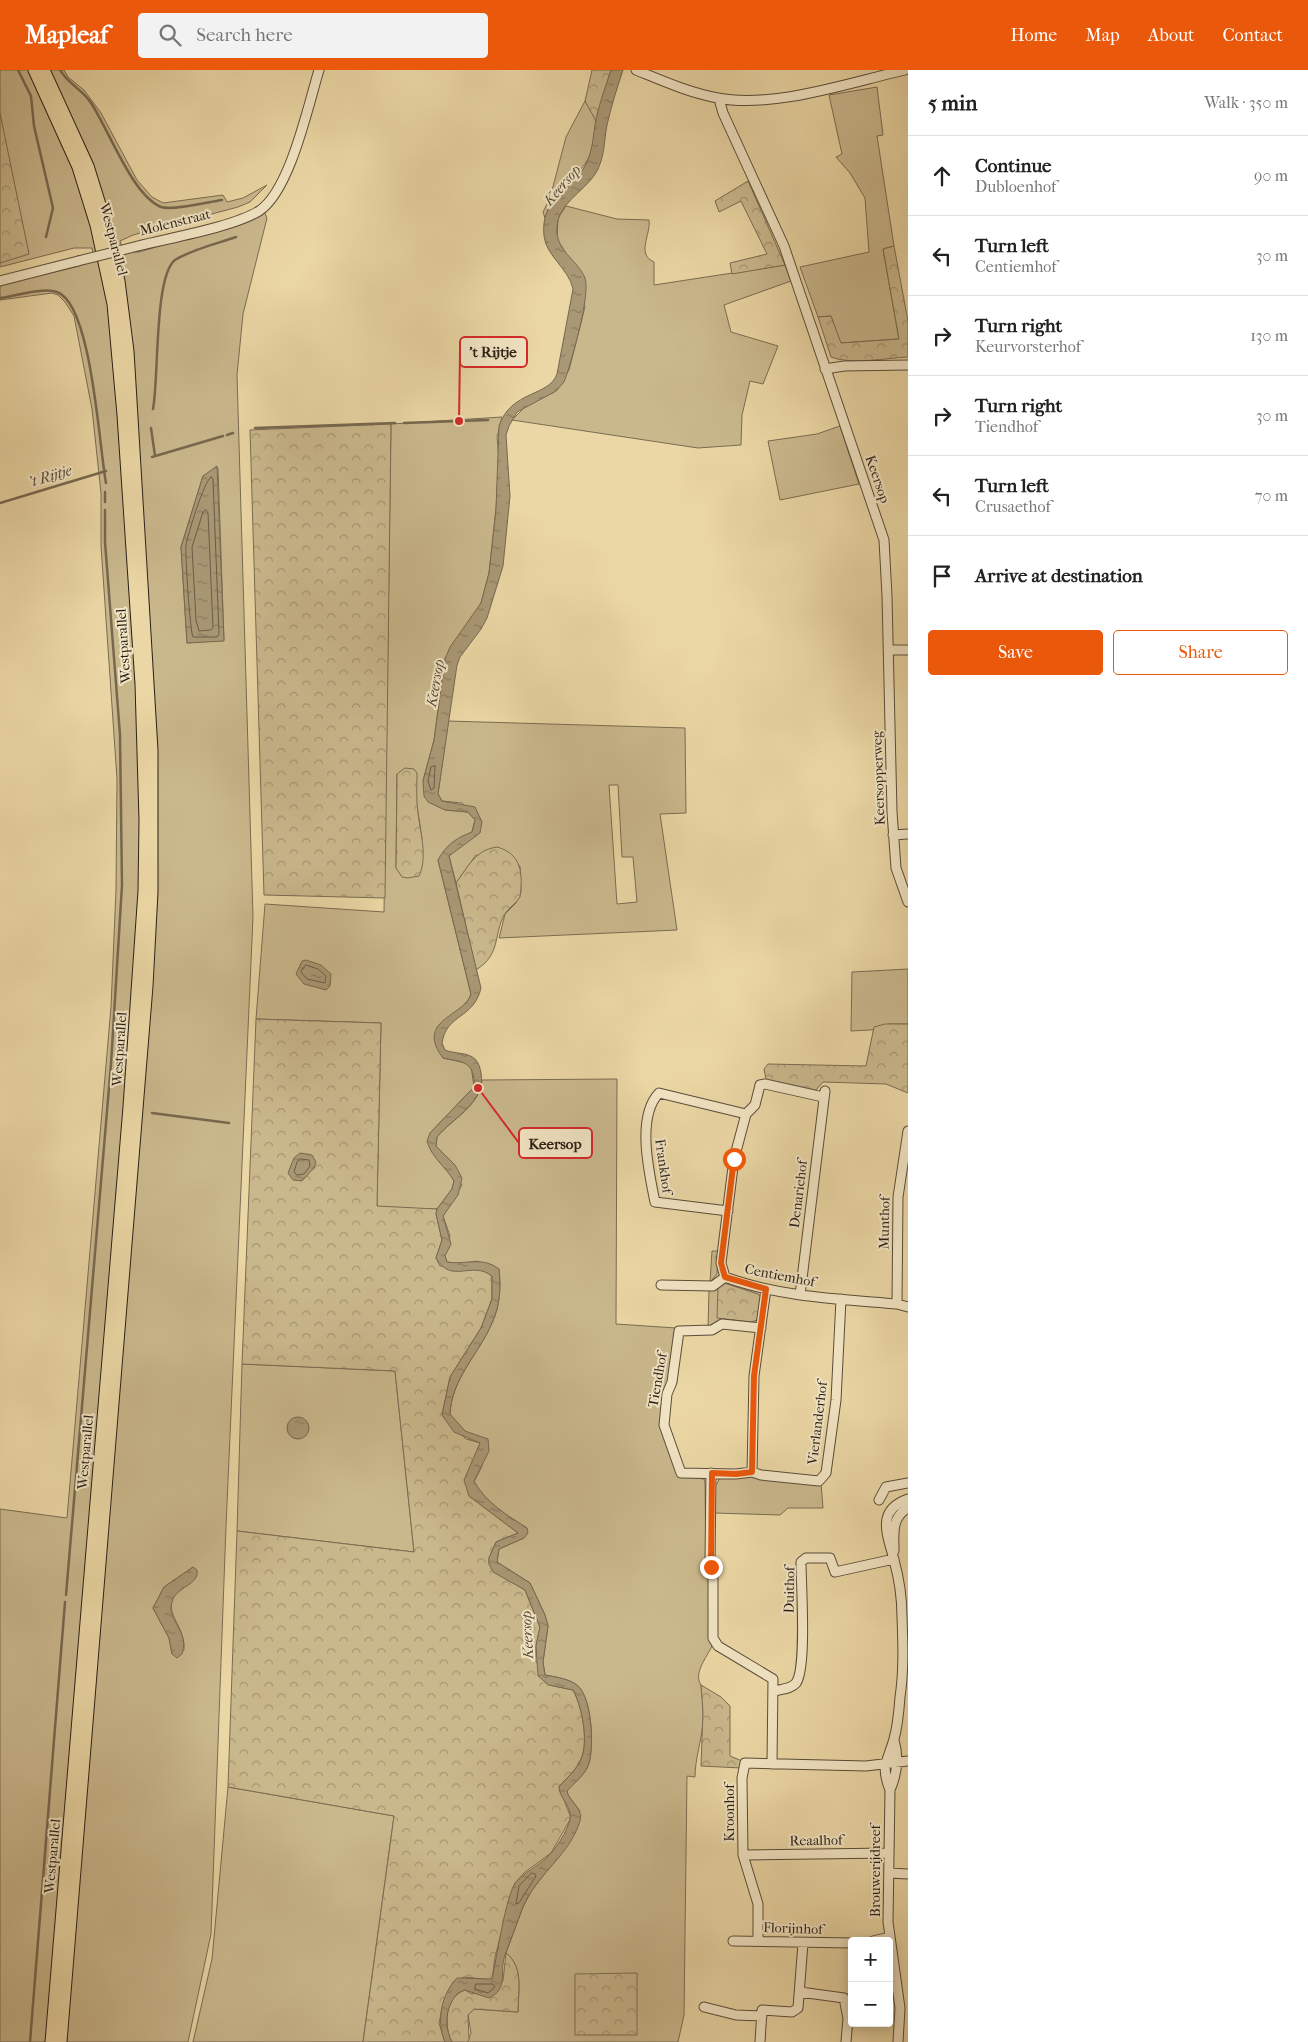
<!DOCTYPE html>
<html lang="en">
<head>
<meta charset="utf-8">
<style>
	body { margin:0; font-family:"IM FELL French Canon",serif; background:#f2f2f2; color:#222 }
	.controls { position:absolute; right:15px; bottom:15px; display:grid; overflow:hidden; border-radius:5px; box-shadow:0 2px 12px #0003 }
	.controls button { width:45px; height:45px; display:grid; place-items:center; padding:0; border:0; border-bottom:1px solid #e0e0e0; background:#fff; color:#222; font:25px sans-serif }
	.stop { position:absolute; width:15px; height:15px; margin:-11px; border:4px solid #ea580c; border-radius:50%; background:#fff }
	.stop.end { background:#ea580c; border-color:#fff; box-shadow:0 1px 5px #0008 }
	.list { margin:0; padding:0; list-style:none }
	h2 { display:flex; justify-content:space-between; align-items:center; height:65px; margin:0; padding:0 20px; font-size:21px }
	h2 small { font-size:16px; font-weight:400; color:#767676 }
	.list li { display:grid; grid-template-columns:32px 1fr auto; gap:15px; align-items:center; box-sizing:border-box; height:80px; padding:0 20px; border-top:1px solid #e0e0e0 }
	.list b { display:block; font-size:19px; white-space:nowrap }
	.list p { margin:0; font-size:16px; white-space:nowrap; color:#767676 }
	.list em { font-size:16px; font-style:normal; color:#767676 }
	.actions { display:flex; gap:10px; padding:15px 20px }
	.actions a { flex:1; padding:11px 0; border:1px solid #ea580c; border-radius:5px; text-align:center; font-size:18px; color:#ea580c }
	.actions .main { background:#ea580c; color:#fff }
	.icon { flex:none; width:28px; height:28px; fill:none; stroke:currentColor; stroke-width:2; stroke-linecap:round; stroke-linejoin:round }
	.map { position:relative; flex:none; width:908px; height:1972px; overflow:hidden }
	header { display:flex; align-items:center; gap:30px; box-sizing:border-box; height:70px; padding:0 25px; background:#ea580c; color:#fff }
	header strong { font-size:24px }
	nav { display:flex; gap:28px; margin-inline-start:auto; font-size:18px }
	.search { width:350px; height:45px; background:#f2f2f2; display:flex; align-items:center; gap:12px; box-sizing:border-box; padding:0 18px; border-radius:5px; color:#767676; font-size:19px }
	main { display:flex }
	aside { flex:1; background:#fff }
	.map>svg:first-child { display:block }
	.green { fill:#cab88d; stroke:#7a6c52; fill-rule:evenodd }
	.forest { fill:url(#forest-crowns); stroke:#7a6c52 }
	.water { fill:url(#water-ripples); stroke:#76684f }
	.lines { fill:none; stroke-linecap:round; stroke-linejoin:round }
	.shore { stroke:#695c46; stroke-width:1 }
	.stream { stroke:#76684f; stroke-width:2.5 }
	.minor-casing { stroke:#5a4d3a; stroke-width:11 }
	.major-casing { stroke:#291f17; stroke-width:13 }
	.minor { stroke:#f2e5c4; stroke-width:9 }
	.major { stroke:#ebd7a5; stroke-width:11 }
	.minor-bridge-casing { stroke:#5a4d3a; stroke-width:11; stroke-linecap:butt }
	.minor-bridge { stroke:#f2e5c4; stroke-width:9 }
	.route { stroke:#ea580c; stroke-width:6 }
	.labels { text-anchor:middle; stroke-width:4; stroke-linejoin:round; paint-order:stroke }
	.street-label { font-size:14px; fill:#291f17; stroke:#f2e5c4 }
	.water-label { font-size:15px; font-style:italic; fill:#564938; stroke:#f2e5c4 }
	.leader { fill:none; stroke:#d62828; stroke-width:2 }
	.callout-dot { fill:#d62828; stroke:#f2e5c4; stroke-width:2 }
	.callout { fill:#f2e5c4; stroke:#d62828; stroke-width:2 }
	.callout-label { font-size:15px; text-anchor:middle; font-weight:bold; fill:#291f17 }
</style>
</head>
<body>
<header>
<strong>Mapleaf</strong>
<div class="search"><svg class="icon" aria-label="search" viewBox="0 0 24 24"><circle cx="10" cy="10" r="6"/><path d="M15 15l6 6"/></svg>Search here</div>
<nav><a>Home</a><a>Map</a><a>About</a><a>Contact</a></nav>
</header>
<main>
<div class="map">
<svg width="908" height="1972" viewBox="0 0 908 1972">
	<defs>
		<pattern id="forest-crowns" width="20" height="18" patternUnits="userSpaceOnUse" patternTransform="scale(1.25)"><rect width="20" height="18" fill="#cab88d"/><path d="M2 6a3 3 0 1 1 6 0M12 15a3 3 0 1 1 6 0" fill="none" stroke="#a49572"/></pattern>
		<pattern id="water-ripples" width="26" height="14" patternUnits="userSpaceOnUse" patternTransform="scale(1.25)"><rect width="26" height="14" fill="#a99875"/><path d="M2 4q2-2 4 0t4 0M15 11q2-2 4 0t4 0" fill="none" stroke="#8a7b5f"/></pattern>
	</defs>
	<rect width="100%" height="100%" fill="#ebd7a5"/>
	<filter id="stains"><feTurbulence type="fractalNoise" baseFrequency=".004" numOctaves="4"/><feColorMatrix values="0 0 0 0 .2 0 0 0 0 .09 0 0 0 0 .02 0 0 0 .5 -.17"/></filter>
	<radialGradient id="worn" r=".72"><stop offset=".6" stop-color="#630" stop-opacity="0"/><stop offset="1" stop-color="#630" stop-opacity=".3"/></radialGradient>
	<path class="green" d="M0,0h29l20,35 39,102 22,97 26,352 5,235 -92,1151h-49v-533l67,9 44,-511 5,-117 1,-111 -16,-233v-53l-9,-84 -18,-93 -9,-14 -7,-7 -6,-2 -52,7v-15l79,-19 16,-6 -3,-12h-18l-74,19z
		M47,0h17l4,7 16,13 17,23 36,67 15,17 11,6 60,-8 4,7 16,-4 24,-13 -17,17 -12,5 -105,28 -13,6 4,11h15l85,-25 40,-16 3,7 -24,96 -6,61 16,542 -27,609 -15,408 -23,108h-124l86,-1053 -18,-617zM218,398l6,172 -37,3 -6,-96 22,-71zM193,1497l3,9c-5,10 -18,11 -23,22 -8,16 13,30 11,52l-12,4 -3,-16 -16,-30 11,-21z
		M877,17l6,48 -6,1 17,110 -11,3 16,90 -59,4 -9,-27 -13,1 -18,-50 69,-15 -4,-54 -15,-25 -14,-16 6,-3 -13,-59z
		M585,31c3,6 11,14 11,20 4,52 -40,59 -51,97l-2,-6 7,-14 16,-61z
		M566,136l51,13 32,1c2,15 -13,34 5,42v23l131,-20 6,16 -67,24 7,27 47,14 -15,38 -13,-3 -8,34 -1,30 -43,3 -186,-28 13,-13 31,-16 13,-21 16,-63 -16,-49 -12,-19 1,-21z
		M502,347l-5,20 2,22 -3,50 -7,64 -8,30 -36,56 -11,81 -11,41 22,29 23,2 7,8 -3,12 -34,28 33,134c-4,14 -24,22 -34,33l6,31 23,5 5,3 3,21 -44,46 9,29 8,6 7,13 -2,8 -15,20 -55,-1 -5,-2v-8l4,-175 -125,-4 9,-115 119,8 7,-488zM397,704l21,38 4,27 -26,29z
		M840,356l19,58 -79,16 -12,-59 49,-7z
		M448,651l237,7 1,85 -26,1 17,116 -178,8 6,-24 11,-11 5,-11 -1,-26 -44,-11 -20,28 -7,-27 33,-34 -20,-19 -20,-2 -4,-7zM609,715h9l4,72h11l4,45 -20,2z
		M908,899v55h-20v5l-37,2 1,-59z
		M617,1009l-1,245 60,4 -15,99 17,49 26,3 1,3 1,86 3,2 1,70 2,6c-5,11 -19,27 -11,39 1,12 3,24 2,36 -1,19 -8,37 -8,56l-8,-1 -3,239 -6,27h-211l4,-9 -3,-18 6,-6 44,3c0,-21 6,-45 -12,-59l17,-46 9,-17 33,-43 15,-36 -12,-16 -1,-5c8,-8 19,-16 22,-27 5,-17 3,-64 -11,-77 -8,-7 -22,-9 -33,-11l-2,-13 5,-36 -3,-11 -15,-32 -33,-21 2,-13 25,-11 3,-10c-21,-13 -41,-25 -53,-46l8,-16 -17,-35 -15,-16c1,-36 29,-61 42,-92 8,-17 9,-36 7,-54l-23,-8 -14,3 -15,-2 -2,-6 5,-20 -7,-20 19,-31 -26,-39 1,-9c15,-18 43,-31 45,-57z
		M727,1211l33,11 3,6 -5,24c-16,7 -36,-9 -50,6l1,-38z
		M242,1294l153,7 19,181 -177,-21z
		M721,1406h27l73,7 2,25h-35l-8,7 -66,-2 1,-26z
		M228,1717l166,29 -31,226h-170l19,-83z"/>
	<path class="forest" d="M592,0h19l-15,51 -11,-20z
		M0,43l29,141 -29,9z
		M748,111l37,84 -53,9 -2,-11 37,-9 -26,-53 -22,11 -4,-11z
		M894,176l14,75v36c-21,1 -58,8 -77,0l-13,-40 13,-1 10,27 58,-4 -16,-90z
		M391,354l-6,474 -121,-3 -14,-465z
		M405,698l9,1 3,4c0,13 -1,27 1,40 2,18 10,45 1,63l-11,2 -6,-1 -6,-9 1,-94z
		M497,777c25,7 26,27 23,50 -4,7 -12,11 -16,18 -11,22 -3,39 -28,55l-20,-87c12,-16 19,-33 41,-36z
		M256,949l125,4 -4,183 60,3 -1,5 6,26 -6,18 4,8 43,4 9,6v23l-11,29 -31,49 -8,38 24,24 14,4 -11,53 49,37 -22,9 -7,16v6l36,26 15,37 -4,19v15l13,24 24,5c9,16 16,52 8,69 -5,12 -14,18 -22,28l12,31 -20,35 -26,19 -10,11 -20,74 -3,23 -28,-3 -11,5 -9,19 -5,22 6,19h-82l31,-226 -166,-29 9,-256 177,21 -19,-181 -153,-7z
		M885,954h23v69l-22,-9 -63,-2 -7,8 -50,-11 -2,-10 4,-5 98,2 8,-39z
		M712,1181h6l-1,23 -7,8z
		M724,1213l34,11 3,3 -4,23 -6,2 -34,-4 1,-30z
		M701,1615l20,12 9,9v50l17,7 -6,5 -40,-2 2,-54z
		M506,1883c18,14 12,38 12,59l-44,-3 -6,6 1,25 -2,2h-15c-9,-17 -7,-45 13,-52l7,4 31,-13z
		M637,1903v62h-62v-61z"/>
	<path class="water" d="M611,0h12c-6,18 -12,37 -16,55 -3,15 -2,29 -9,44 -10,21 -40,33 -41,58 -2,24 20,32 28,51 6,16 -14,86 -21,104l-8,9 -39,21 -8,14 -3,9 4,61 -7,70 -16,52 -6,11 -21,28 -3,8 -19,129 4,7 33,6 7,15 -2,11 -31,23 32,132c-7,31 -35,26 -39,55l3,7c9,4 23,2 30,9 4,4 5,9 6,14 5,30 -28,44 -44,64l-1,9 19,19 7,13 -4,17 -15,21 8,28 -6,12 2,6c20,3 35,-6 52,7 2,18 1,37 -7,54 -13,31 -41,56 -42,91l15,17 23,8 1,12 -15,30c12,22 33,34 53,47l1,5 -4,5 -25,11 -2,13 33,21 15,32 3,11 -5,36 2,13c11,2 25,4 33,11 14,13 16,60 11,77 -3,11 -14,19 -22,28 2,11 17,18 13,30 -10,34 -44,54 -57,86 -6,16 -12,32 -18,48 -6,16 4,34 -16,43l-24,-8 -7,3c-13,14 -14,33 -6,49h-7c-9,-21 -4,-47 12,-64l35,1c4,-18 14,-85 24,-97 9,-10 20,-15 30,-24 9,-7 22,-28 24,-39 3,-11 -11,-21 -11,-32 8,-10 17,-16 22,-28 8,-17 1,-53 -8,-69l-24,-5 -11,-9 -2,-30 4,-19 -15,-37 -32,-18 -4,-8v-6l7,-16 22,-9 -49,-37 -5,-16 16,-37 -26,-11 -12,-17 8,-38 31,-49 11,-29v-23c-21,-16 -40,9 -56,-18l6,-18 -6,-26 1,-5 15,-20 2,-8c-8,-14 -23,-24 -27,-40l3,-8 44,-46c1,-25 -10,-25 -31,-29 -29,-38 22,-42 28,-64l-33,-134c8,-15 18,-22 34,-28l3,-12 -7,-8 -23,-2 -17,-8 -4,-6 -1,-15 11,-41 11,-81 5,-12 31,-44 8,-30 7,-64 3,-83c12,-36 50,-29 58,-52l16,-85c-4,-20 -27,-33 -29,-53 -4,-38 26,-43 41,-70 7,-13 8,-27 10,-41 3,-18 10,-37 16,-55z
		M217,396l7,175 -37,2 -6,-96 22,-71z
		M306,890l15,5 10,9 -1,12 -4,4 -22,-6 -8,-10 6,-13z
		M300,1083l12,2 4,7 -2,6 -12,13 -9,-1 -5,-7 6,-15z
		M287 1358a11 11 0 1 1 22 0a11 11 0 1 1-22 0Z
		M193,1497l4,3c3,15 -22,17 -25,32 -6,18 18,29 10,52l-5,4 -5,-4 -3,-16 -16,-30 11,-21z"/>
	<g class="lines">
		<path class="shore" d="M211,407l2,2 6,155 -2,3h-24c-3,-5 -8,-82 -7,-92 2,-11 18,-64 25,-68z
			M206,440l2,3 5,115 -2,2 -12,1 -3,-11 -4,-73 11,-35z
			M435,696l-1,22 -3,2 -3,-9 3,-14z
			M306,895l12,4 8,7 -1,7 -18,-4 -6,-7z
			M301,1089l8,1 1,6 -6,8 -7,1 -3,-3 3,-10z
			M532,1803l3,1 1,2 -17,27 -3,1 3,-18z
			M476,1914h17l2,3 -7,6 -13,-4z"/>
		<path class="stream" d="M18,0l13,26 3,30 19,82 -7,29
			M60,0c8,14 23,20 31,33 18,27 41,92 70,104 12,4 47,-5 61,-7
			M0,228c14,-2 44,-11 57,-6 35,12 42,155 49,191
			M153,339c6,-30 1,-133 22,-149 15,-10 44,-17 61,-23
			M404,353l84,-3
			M151,358l4,28
			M255,358l140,-5
			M227,365l6,-2
			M152,387l71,-21
			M105,432v-10
			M0,433l106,-32
			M152,1043l77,10
			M66,1525l45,-531 11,-179 -2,-150 -15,-193v-32
			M30,1972l35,-440"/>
		<g class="minor-casing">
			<path id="minor" d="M636,0c27,11 54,23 82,28 55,11 133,-16 187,-28
				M719,29l4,14 61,133 100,294 3,56 5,216 4,56 12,34
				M138,176c31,-8 95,-19 121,-35 31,-20 49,-105 60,-141
				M0,211l78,-20
				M825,299l19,-3 64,-1
				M889,580h19
				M893,765l15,-1
				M908,1061l-10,66 -1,107 11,3
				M728,1141l-73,-9c-6,-30 -19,-85 4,-109l87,21
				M725,1207l-4,-14 13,-104 12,-45 9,-9 5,-20 5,-1 58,13
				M661,1215l52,1 12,-9c55,20 114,22 172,27
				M800,1225l25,-204
				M761,1258l-39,-4 -10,6 -33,1 -7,51 -5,12 -3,31 17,48 55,1 16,-2 9,3 58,6 7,-8 10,-73 5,-101
				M752,1402l2,-96 12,-87
				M711,1403l-1,90 3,10v65l5,8 55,33 -1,85
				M879,1430l7,-13 22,-4
				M894,1481c0,-18 -3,-33 14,-43
				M775,1621c7,-2 16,-2 21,-8 11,-15 5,-99 5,-121l5,-4h24l5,14 59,-13
				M890,1720c7,-16 9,-33 4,-50
				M743,1785l146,-2
				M889,1803l19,1
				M733,1871l119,2
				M758,1871v-37l-15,-49 -1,-77 3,-15 121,3 42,-5
				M873,1871l17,-4
				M800,1922l44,6 4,20 -2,24
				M704,1937l32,8 26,1
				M760,1972l2,-32 30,2 6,-4 5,-65
				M898,1972l2,-34 -12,-86 2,-132c-10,-25 -2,-29 4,-51 4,-14 5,-29 6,-42 4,-26 3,-54 2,-80 0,-20 -3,-39 -8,-57 -6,-25 -19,-49 14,-61"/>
		</g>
		<g class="major-casing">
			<path id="major" d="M34,0l44,97 18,58 17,79 10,111 18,269 4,136 -1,71 -15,216 -78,935
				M44,0l44,96 18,58 13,57 9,70 24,399v142l-5,94 -86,1056"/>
		</g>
		<use href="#minor" class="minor"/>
		<use href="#major" class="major"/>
		<g class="minor-bridge-casing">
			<path id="minor-bridge" d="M78,191l60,-15"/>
		</g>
		<use href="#minor-bridge" class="minor-bridge"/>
	</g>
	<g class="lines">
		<path class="route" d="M711,1497l1,-94 24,1 16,-2 2,-96 12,-87 -41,-12 -4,-14 13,-104"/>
	</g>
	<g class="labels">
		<g class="street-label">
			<text transform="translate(175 152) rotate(-14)" y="5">Molenstraat</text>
			<text transform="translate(114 169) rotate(75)" y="5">Westparallel</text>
			<text transform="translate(878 409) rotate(71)" y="5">Keersop</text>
			<text transform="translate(123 576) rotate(-94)" y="5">Westparallel</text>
			<text transform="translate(878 708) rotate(-92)" y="5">Keersopperweg</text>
			<text transform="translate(119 979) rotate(-86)" y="5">Westparallel</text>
			<text transform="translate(664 1096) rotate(82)" y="5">Frankhof</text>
			<text transform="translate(798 1124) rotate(-83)" y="5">Denariehof</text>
			<text transform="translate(884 1153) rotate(-89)" y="5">Munthof</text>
			<text transform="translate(780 1205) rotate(11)" y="5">Centiemhof</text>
			<text transform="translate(657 1310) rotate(-80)" y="5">Tiendhof</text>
			<text transform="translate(817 1353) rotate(-83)" y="5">Vierlanderhof</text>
			<text transform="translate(85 1382) rotate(-85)" y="5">Westparallel</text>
			<text transform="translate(789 1520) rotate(-89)" y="5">Duithof</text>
			<text transform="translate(729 1743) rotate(-90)" y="5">Kroonhof</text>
			<text transform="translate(816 1770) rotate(-1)" y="5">Reaalhof</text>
			<text transform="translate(52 1786) rotate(-85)" y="5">Westparallel</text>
			<text transform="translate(875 1801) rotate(-90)" y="5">Brouwerijdreef</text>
			<text transform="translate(793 1858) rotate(2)" y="5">Florijnhof</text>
		</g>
		<g class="water-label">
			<text transform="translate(562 115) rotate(-49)" y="5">Keersop</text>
			<text transform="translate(50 406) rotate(-17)" y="5">'t Rijtje</text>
			<text transform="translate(435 613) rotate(-80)" y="5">Keersop</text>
			<text transform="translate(527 1565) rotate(-93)" y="5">Keersop</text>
		</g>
	</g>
	<path class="leader" d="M459 351L460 282M478 1018L519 1073"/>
	<g class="callout-dot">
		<circle cx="459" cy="351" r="5"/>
		<circle cx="478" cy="1018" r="5"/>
	</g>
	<g class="callout">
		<rect x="460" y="267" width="67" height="30" rx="5"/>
		<rect x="519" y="1058" width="73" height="30" rx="5"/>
	</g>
	<g class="callout-label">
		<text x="493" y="287">'t Rijtje</text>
		<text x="555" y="1079">Keersop</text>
	</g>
	<rect width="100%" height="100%" filter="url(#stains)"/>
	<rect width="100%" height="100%" fill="url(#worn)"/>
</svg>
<div class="controls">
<button>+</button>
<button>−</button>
</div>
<div class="stop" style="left:734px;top:1089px"></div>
<div class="stop end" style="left:711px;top:1497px"></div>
</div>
<aside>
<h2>5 min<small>Walk · 350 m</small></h2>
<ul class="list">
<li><svg class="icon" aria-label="ahead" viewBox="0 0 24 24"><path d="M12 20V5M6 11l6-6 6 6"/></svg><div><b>Continue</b><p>Dubloenhof</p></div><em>90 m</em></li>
<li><svg class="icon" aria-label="left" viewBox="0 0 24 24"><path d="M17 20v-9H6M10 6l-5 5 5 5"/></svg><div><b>Turn left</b><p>Centiemhof</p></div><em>30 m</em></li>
<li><svg class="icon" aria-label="right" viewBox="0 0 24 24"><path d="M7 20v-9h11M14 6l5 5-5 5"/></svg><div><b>Turn right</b><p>Keurvorsterhof</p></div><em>130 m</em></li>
<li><svg class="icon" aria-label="right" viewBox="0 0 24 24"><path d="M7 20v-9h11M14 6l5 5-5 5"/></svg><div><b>Turn right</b><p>Tiendhof</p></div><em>30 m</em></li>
<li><svg class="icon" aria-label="left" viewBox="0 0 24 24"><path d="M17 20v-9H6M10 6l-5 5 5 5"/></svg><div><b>Turn left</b><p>Crusaethof</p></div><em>70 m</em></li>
<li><svg class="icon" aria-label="arrive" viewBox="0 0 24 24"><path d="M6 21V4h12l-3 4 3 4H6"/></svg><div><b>Arrive at destination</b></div></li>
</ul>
<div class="actions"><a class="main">Save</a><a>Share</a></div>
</aside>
</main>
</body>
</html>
